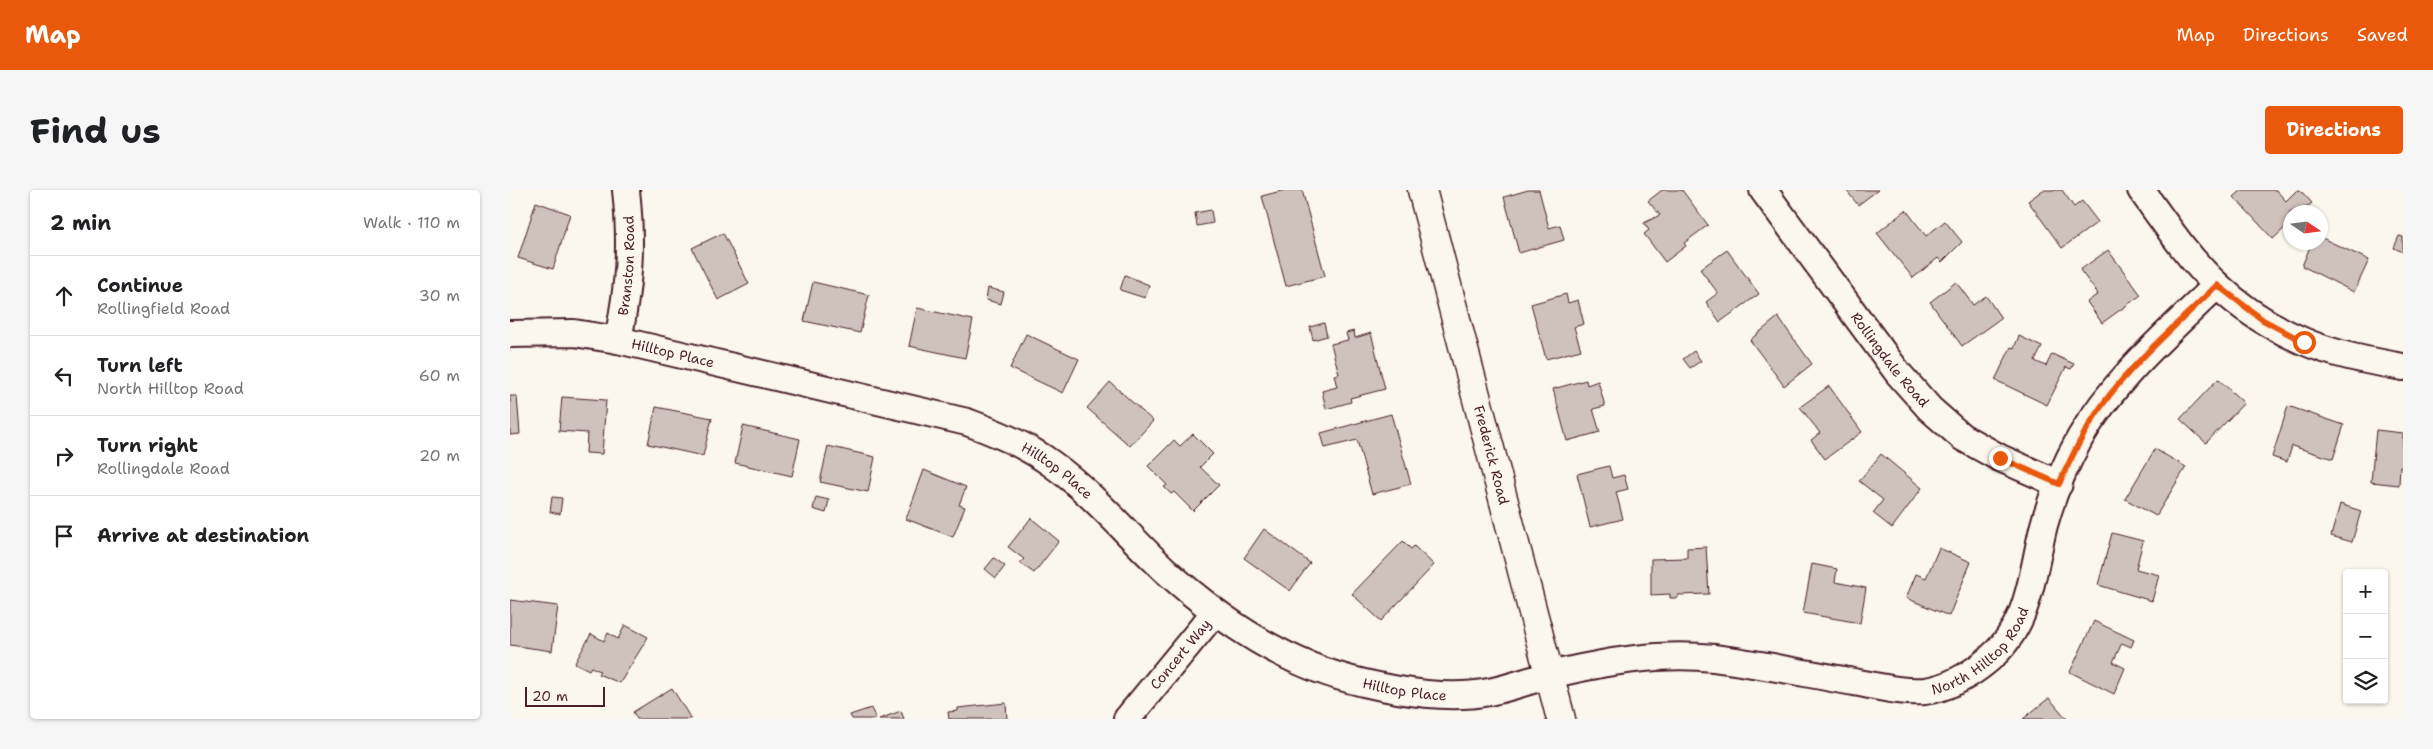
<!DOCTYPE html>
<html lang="en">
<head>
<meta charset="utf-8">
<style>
	body { margin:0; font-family:"Shantell Sans",sans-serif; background:#f6f6f6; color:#202124 }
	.controls { position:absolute; right:15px; bottom:15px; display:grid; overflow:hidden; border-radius:5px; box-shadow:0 1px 4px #0004 }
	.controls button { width:45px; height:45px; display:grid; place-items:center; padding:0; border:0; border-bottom:1px solid #e0e0e0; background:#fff; color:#202124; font:25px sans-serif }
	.compass { position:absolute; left:1773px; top:15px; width:45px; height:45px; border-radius:50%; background:#fff; box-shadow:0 1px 4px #0004; rotate:103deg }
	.scale { position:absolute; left:15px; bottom:12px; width:80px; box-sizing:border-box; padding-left:5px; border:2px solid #4a1f2b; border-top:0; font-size:14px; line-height:18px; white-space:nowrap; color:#4a1f2b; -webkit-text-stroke:4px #fbf7ec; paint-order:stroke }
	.stop { position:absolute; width:15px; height:15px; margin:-11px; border:4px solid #ea580c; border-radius:50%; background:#fff }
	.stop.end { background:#ea580c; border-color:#fff; box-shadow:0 1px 5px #0008 }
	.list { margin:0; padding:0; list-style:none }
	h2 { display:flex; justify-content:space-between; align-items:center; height:65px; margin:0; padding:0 20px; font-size:21px }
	h2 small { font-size:16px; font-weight:400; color:#757577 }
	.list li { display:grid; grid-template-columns:32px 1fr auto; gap:15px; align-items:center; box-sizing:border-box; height:80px; padding:0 20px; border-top:1px solid #e0e0e0 }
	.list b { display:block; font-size:19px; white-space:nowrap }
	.list p { margin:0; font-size:16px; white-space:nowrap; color:#757577 }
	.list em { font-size:16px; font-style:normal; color:#757577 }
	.icon { flex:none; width:28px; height:28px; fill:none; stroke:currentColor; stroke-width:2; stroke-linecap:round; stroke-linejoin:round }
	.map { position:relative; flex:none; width:1893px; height:529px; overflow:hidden; border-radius:5px }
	header { display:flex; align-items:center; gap:30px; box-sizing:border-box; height:70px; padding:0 25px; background:#ea580c; color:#fff }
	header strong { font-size:24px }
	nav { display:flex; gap:28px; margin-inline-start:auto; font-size:18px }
	.intro { display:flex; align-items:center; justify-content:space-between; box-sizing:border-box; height:120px; padding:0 30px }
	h1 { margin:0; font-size:35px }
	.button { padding:12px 22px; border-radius:5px; background:#ea580c; color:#fff; font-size:18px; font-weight:700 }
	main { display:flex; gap:30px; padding:0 30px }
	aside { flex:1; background:#fff; border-radius:5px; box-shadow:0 1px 4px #0004 }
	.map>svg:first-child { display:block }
	.building { fill:#cfc2bc; stroke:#4a1f2b }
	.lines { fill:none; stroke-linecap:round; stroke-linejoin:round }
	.minor-casing { stroke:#4a1f2b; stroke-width:30 }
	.secondary-casing { stroke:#4a1f2b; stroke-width:31 }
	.minor { stroke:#fbf7ec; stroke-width:26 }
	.secondary { stroke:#fbf7ec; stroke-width:28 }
	.route { stroke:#ea580c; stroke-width:6 }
	.labels { text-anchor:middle; stroke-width:4; stroke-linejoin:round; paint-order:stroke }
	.street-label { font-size:14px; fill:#4a1f2b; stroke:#fbf7ec }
</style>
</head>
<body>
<header>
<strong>Map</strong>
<nav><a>Map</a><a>Directions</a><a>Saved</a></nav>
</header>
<div class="intro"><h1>Find us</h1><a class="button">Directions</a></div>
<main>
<aside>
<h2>2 min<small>Walk · 110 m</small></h2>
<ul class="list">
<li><svg class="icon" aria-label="ahead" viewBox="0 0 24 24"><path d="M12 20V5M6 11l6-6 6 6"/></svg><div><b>Continue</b><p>Rollingfield Road</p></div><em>30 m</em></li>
<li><svg class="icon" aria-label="left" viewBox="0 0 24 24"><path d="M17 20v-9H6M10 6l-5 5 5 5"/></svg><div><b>Turn left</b><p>North Hilltop Road</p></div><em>60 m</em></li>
<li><svg class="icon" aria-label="right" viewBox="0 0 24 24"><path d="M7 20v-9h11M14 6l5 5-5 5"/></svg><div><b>Turn right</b><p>Rollingdale Road</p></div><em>20 m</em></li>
<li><svg class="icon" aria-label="arrive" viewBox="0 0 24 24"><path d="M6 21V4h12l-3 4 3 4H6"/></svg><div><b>Arrive at destination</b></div></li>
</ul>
</aside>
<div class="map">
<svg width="1893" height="529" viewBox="0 0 1893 529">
	<rect width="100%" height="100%" fill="#fbf7ec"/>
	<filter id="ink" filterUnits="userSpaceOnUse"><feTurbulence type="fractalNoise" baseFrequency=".02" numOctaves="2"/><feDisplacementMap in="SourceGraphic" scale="10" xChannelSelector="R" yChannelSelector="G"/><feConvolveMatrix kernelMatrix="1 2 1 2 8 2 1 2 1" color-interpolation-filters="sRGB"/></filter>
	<g filter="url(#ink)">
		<path class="building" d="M775,0h17l23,86 -39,10 -24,-90z
			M1018,0h11l10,38 11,-3 4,15 -45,13 -15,-56z
			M1152,0h20l26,35 -24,18 2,3 -21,16 -21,-28 5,-4 -5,-7 16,-8 -12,-14z
			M1336,0h32l-20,15z
			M1533,0h19l12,17 8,-6 16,21 -36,26 -34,-47z
			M1732,0h34l10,11 11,-11h3l12,13 -11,9h-11v11l-17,16 -39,-42z
			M26,12l34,12 -17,55 -35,-11z
			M701,20l2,13 -16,3 -2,-13z
			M1396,20l20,26 19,-15 17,21 -20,20 -4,-4 -25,20 -36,-45z
			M213,43l26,51 -31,16 -26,-52z
			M1889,46l4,1v15l-9,-4z
			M1810,47l49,23 -15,32 -52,-26 10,-24h8z
			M1217,60l32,44 -39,28 -14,-20 12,-9 -18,-24z
			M1598,60l33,45 -39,28 -15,-21 11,-8 -18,-24z
			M615,85l24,10 -4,13 -25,-8z
			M303,92l56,13 -9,38 -56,-12z
			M1446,92l17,23 13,-9 15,22 -39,28 -32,-44z
			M478,98l16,4 -3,12 -15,-4z
			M1056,104l2,9 10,-3 6,24 -10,3 7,23 -35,9 -15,-55z
			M407,118l56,12 -8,38 -56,-12z
			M1268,127l34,47 -28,22 -34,-46z
			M814,133l3,13 -14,4 -3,-13z
			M844,141l1,7 16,-5 14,56 -35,9 1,4 -25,7 -4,-18 15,-4 -3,-12 5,-1 -8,-30 17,-4 -2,-7z
			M516,144l53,25 -16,34 -53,-25z
			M1509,146l23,11 -7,14 11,5 6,-12 22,10 -3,5 -5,-2 -19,38 -52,-25 16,-33 3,1z
			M1184,161l7,10 -11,7 -7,-9z
			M1708,189l26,24 -38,40 -26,-24z
			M1076,190l1,5 11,-4 7,25 -12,3 7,23 -33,9 -14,-52z
			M600,192l43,39 -23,25 -43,-38z
			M1319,196l33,46 -37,27 -14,-19 9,-7 -20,-26z
			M0,206h7l3,38 -10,1z
			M52,207l44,3 -4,54 -16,-1 1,-20 -28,-2z
			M1778,216l56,19 -11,34 -41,-13 -5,16 -15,-5z
			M146,217l56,11 -9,38 -55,-12z
			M881,224l20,70 -39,10 -15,-54 -32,8 -4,-15z
			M233,236l57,13 -8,37 -57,-13z
			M1866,240l27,3v34l-3,-1 -1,19 -28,-3z
			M683,244l20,20 -13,13 19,18 -26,26 -19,-19 -3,2 -7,-7 3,-2 -19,-19 26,-26 6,6z
			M318,256l47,11 -7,35 -48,-10z
			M1645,259l31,18 -30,49 -31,-17z
			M1371,264l41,34 -30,40 -19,-15 10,-13 -24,-19z
			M1099,276l3,12 12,-3 4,14 -12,3 7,27 -33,8 -13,-53z
			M414,280l42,17 -7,18 6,2 -12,30 -47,-18z
			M42,307l10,1 -2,16 -10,-2z
			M306,307l13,3 -3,13 -13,-4z
			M1830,314l21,7 -9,31 -21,-6z
			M521,328l28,23 -25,32 -14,-10 4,-4 -16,-12z
			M754,339l46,34 -20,28 -46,-33z
			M1602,343l31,8 -7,28 23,6 -7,26 -54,-16z
			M893,351l8,8 3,-3 20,19 -53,56 -29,-27z
			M1196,357l3,47 -31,1v3h-8v-4l-19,1v-36l36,-1v-10z
			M1429,358l32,14 -22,54 -43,-18 10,-24 10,4z
			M484,368l11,8 -9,12 -11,-9z
			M1302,374l25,5 -2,13 31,6 -6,35 -57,-10z
			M0,410l48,6 -6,45 -42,-6z
			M1584,431l40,19 -3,7 -9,-4 -9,19 12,6 -11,26 -44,-22z
			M115,435l23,12 -28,46 -22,-9 2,-3 -9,-4 -2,3 -14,-7 16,-29 13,7 4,-8 10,6z
			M162,498l19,31h-54l-4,-7z
			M1539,508l18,21h-44z
			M496,513l1,16h-58l-1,-7 10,-1v-3z
			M361,518l5,11h-24l-2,-4z
			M391,521l3,8h-25z"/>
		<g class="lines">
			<g class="minor-casing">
				<g id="minor">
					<path id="s1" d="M1253,0l135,183 32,36 32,28 38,21 59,26"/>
					<path d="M1631,0c23,32 47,68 76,95 24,23 56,43 86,56 32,14 67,20 100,26"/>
					<path id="s2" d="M0,144l64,-1 44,7 349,82c30,11 59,23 85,42 43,31 76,72 115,108 57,51 121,94 197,111 39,9 85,17 125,9 21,-4 41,-12 61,-17 54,-13 109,-23 164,-17 47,6 94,16 140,24 22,4 48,11 71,9 23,-3 45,-16 63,-31 43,-36 43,-84 56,-135 8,-29 21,-60 36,-87 34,-59 89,-106 137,-153"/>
					<path id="s3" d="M108,150c11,-55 14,-94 8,-150"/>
					<path id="s4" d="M617,529l88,-107"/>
				</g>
			</g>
			<g class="secondary-casing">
				<g id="secondary">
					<path id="s5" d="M912,0l139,529"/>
				</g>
			</g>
			<use href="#minor" class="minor"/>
			<use href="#secondary" class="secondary"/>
		</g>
	</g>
	<g class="lines" filter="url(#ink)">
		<path class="route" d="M1490,268l59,26c13,-28 26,-55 44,-80 30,-42 77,-82 114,-119l46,35 41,22"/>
	</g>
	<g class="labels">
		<g class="street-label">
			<text dy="5" stroke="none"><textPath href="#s3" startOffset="75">Branston Road</textPath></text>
			<text dy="5" stroke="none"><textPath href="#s2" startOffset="165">Hilltop Place</textPath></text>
			<text dy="5" stroke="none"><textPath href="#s1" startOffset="212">Rollingdale Road</textPath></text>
			<text dy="5" stroke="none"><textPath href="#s5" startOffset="274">Frederick Road</textPath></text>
			<text dy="5" stroke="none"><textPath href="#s2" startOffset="570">Hilltop Place</textPath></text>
			<text dy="5" stroke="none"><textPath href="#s2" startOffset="1589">North Hilltop Road</textPath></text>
			<text dy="5" stroke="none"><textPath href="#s4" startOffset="84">Concert Way</textPath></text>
			<text dy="5" stroke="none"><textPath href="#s2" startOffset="990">Hilltop Place</textPath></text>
		</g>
	</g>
</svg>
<div class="controls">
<button>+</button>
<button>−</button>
<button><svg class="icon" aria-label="layers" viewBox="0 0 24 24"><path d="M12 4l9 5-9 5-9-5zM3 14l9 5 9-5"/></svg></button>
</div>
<svg class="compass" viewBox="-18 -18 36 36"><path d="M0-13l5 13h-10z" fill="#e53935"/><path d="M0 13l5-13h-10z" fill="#757577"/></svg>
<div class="scale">20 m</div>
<div class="stop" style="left:1794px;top:152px"></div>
<div class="stop end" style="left:1490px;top:268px"></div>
</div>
</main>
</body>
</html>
